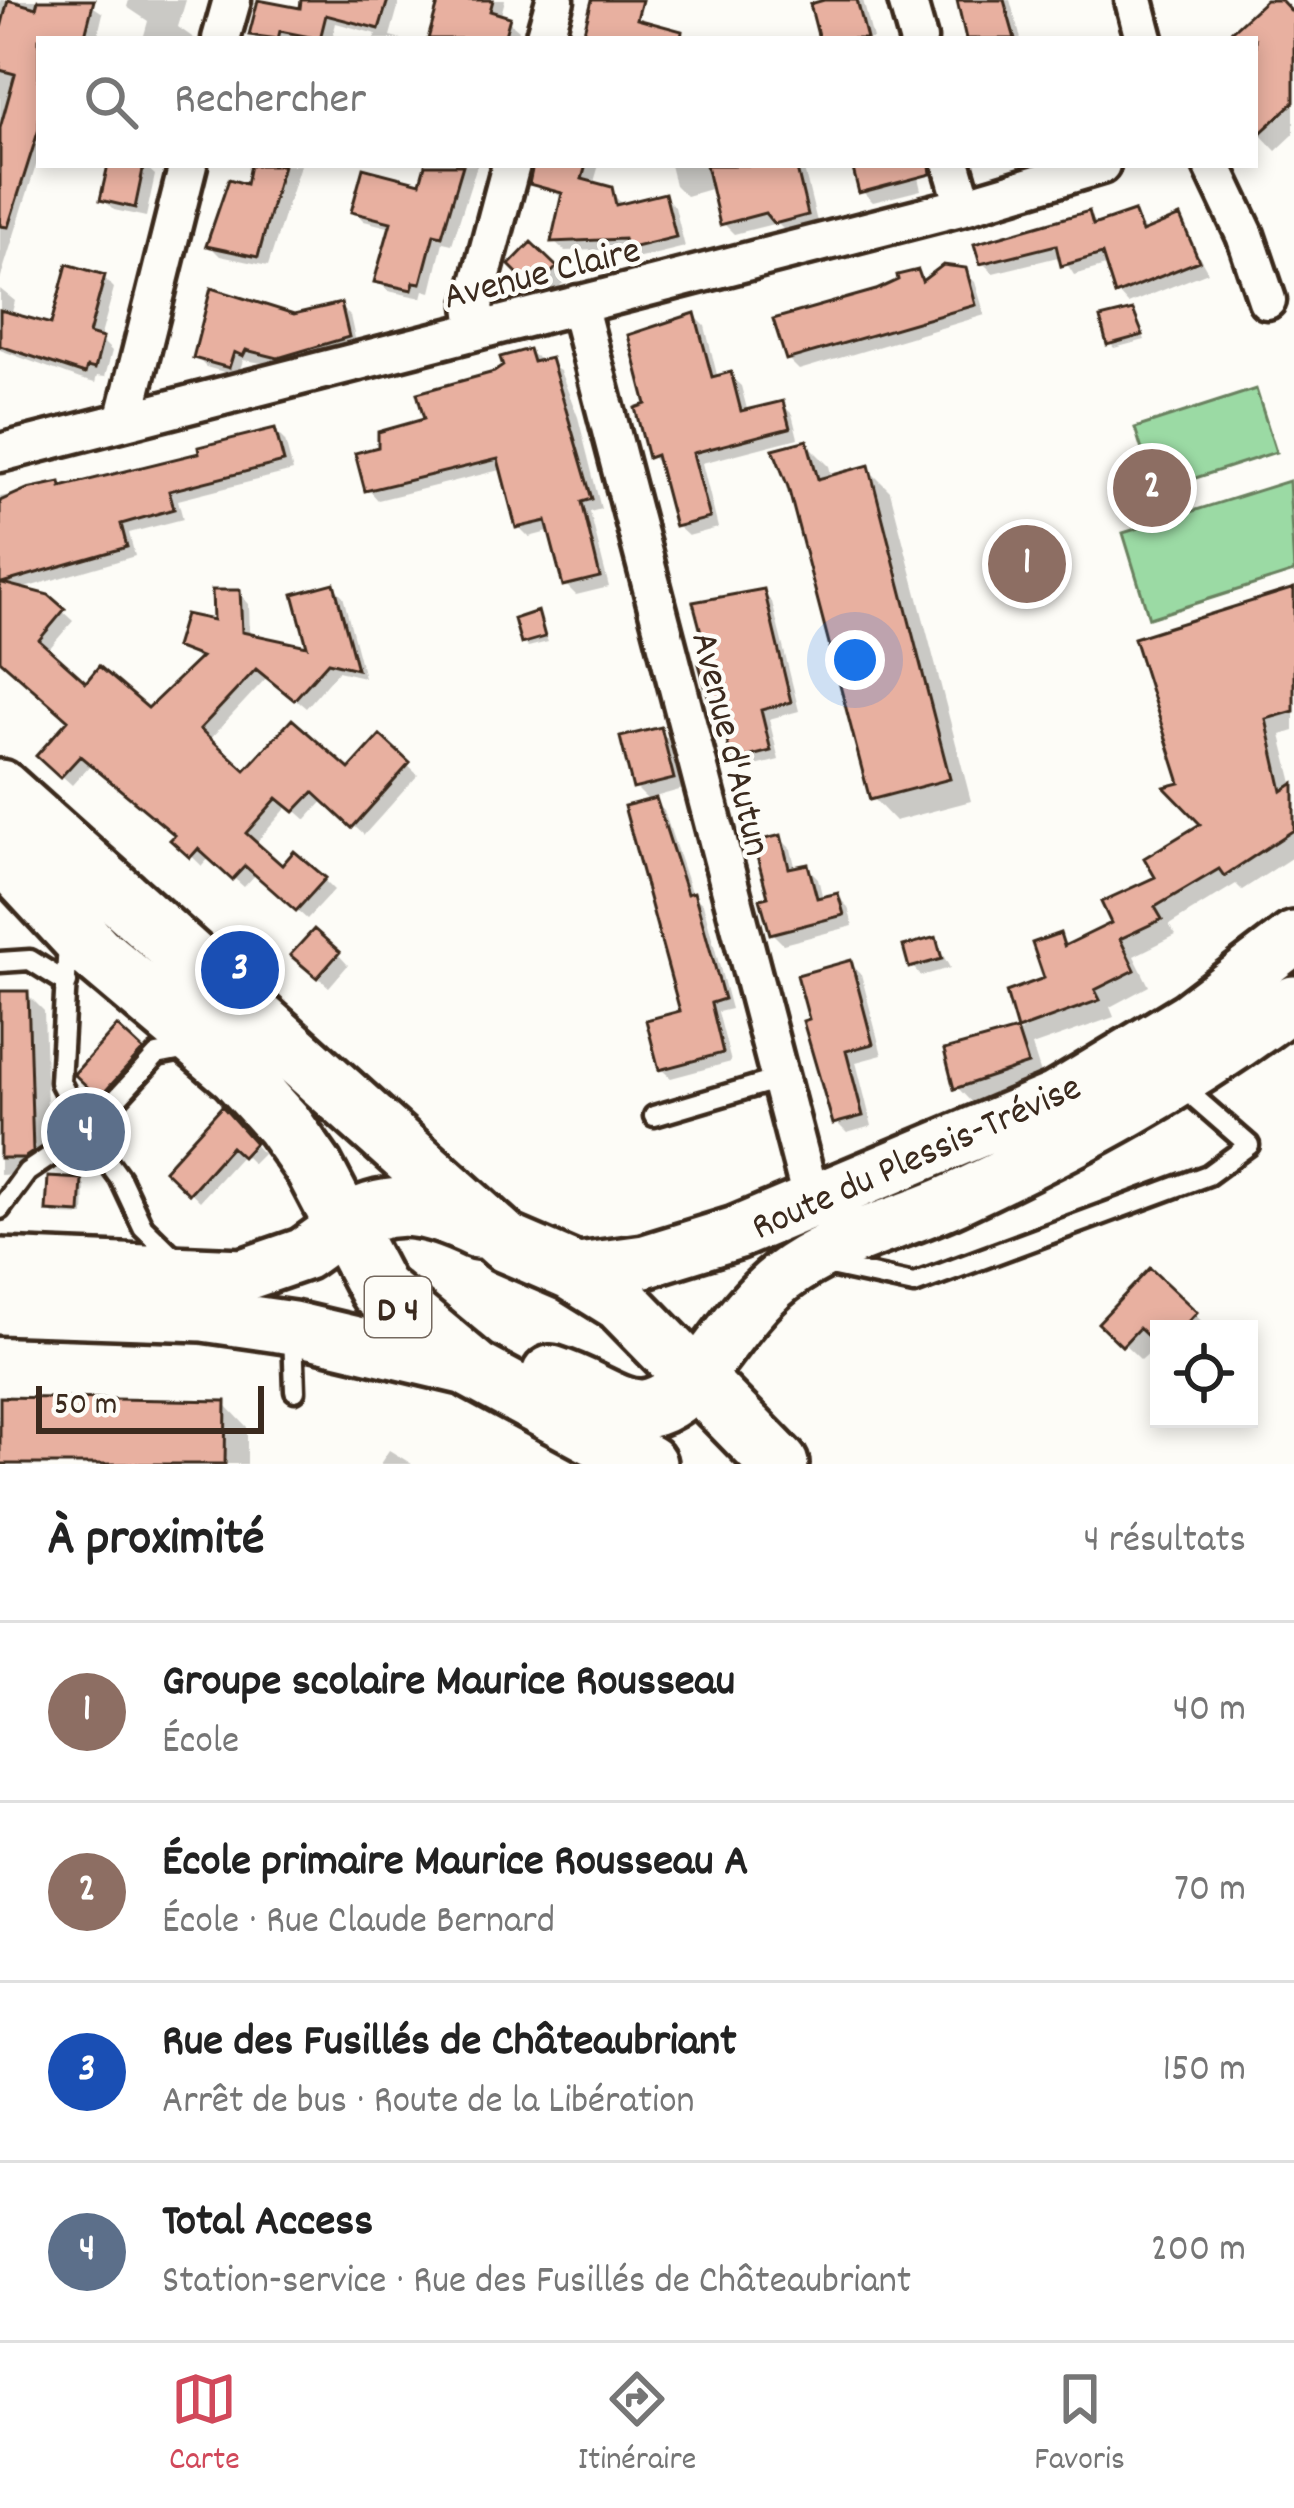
<!DOCTYPE html>
<html lang="fr">
<head>
<meta charset="utf-8">
<style>
	body { margin:0; font-family:Dekko,sans-serif; background:#f2f2f2; color:#222 }
	.controls { position:absolute; right:36px; bottom:36px; display:grid; overflow:hidden; border-radius:0px; box-shadow:0 6px 18px #0003 }
	.controls button { width:108px; height:108px; display:grid; place-items:center; padding:0; border:0; border-bottom:3px solid #e0e0e0; background:#fff; color:#222; font:60px sans-serif }
	.scale { position:absolute; left:36px; bottom:30px; width:228px; box-sizing:border-box; padding-left:12px; border:6px solid #3b2a1e; border-top:0; font-size:33px; line-height:42px; white-space:nowrap; color:#3b2a1e; -webkit-text-stroke:9px #fdfcf7; paint-order:stroke }
	.you { position:absolute; left:855px; top:660px; width:42px; height:42px; margin:-30px; border:9px solid #fff; border-radius:50%; background:#1a73e8; box-shadow:0 0 0 18px #1a73e833 }
	.badge { display:grid; place-items:center; width:78px; height:78px; border-radius:50%; background:#d1495b; color:#fff; font-size:39px; font-weight:700 }
	.pin { position:absolute; translate:-50% -50%; border:6px solid #fff; box-shadow:0 3px 12px #0006 }
	.list { margin:0; padding:0; list-style:none }
	h2 { display:flex; justify-content:space-between; align-items:center; height:156px; margin:0; padding:0 48px; font-size:51px }
	h2 small { font-size:39px; font-weight:400; color:#767676 }
	.list li { display:grid; grid-template-columns:78px 1fr auto; gap:36px; align-items:center; box-sizing:border-box; height:180px; padding:0 48px; border-top:3px solid #e0e0e0 }
	.list b { display:block; font-size:45px; white-space:nowrap }
	.list p { margin:0; font-size:39px; white-space:nowrap; color:#767676 }
	.list em { font-size:39px; font-style:normal; color:#767676 }
	.icon { flex:none; width:66px; height:66px; fill:none; stroke:currentColor; stroke-width:2; stroke-linecap:round; stroke-linejoin:round }
	.map { position:relative; flex:none; width:1294px; height:1464px; overflow:hidden }
	.search { position:absolute; background:#fff; box-shadow:0 6px 18px #0003; left:36px; right:36px; top:36px; height:132px; display:flex; align-items:center; gap:30px; box-sizing:border-box; padding:0 42px; border-radius:0px; color:#767676; font-size:45px }
	.sheet { height:876px; background:#fff }
	nav { display:flex; justify-content:space-around; align-items:center; box-sizing:border-box; height:168px; border-top:3px solid #e0e0e0; background:#fff; font-size:33px; color:#767676 }
	nav a { display:grid; justify-items:center; gap:6px }
	nav .on { color:#d1495b }
	.map>svg:first-child { display:block }
	.green { fill:#9bdaa4; stroke:#6b8261; stroke-width:3 }
	.shadow { fill:#0003 }
	.building { fill:#e8b0a0; stroke:#3b2a1e; stroke-width:3 }
	.lines { fill:none; stroke-linecap:round; stroke-linejoin:round }
	.lane-casing { stroke:#3b2a1e; stroke-width:27 }
	.street-casing { stroke:#3b2a1e; stroke-width:45 }
	.secondary-casing { stroke:#3b2a1e; stroke-width:60 }
	.primary-casing { stroke:#3b2a1e; stroke-width:66 }
	.lane { stroke:#fdfcf7; stroke-width:18 }
	.street { stroke:#fdfcf7; stroke-width:36 }
	.secondary { stroke:#fdfcf7; stroke-width:51 }
	.primary { stroke:#fdfcf7; stroke-width:57 }
	.labels { text-anchor:middle; stroke-width:9; stroke-linejoin:round; paint-order:stroke }
	.shield { fill:#fdfcf7; stroke:#75695f; stroke-width:3 }
	.shield-label { font-size:36px; font-weight:bold; fill:#3b2a1e }
	.street-label { font-size:39px; fill:#3b2a1e; stroke:#fdfcf7 }
</style>
</head>
<body>
<div class="map">
<svg width="1294" height="1464" viewBox="0 0 1294 1464">
	<rect width="100%" height="100%" fill="#fdfcf7"/>
	<filter id="ink" filterUnits="userSpaceOnUse"><feTurbulence type="fractalNoise" baseFrequency=".00833" numOctaves="2"/><feDisplacementMap in="SourceGraphic" scale="24" xChannelSelector="R" yChannelSelector="G"/><feConvolveMatrix kernelMatrix="1 2 1 2 8 2 1 2 1" color-interpolation-filters="sRGB"/></filter>
	<g filter="url(#ink)">
		<path class="green" d="M1256,389l20,63 -121,39 -20,-63z
			M1289,481l5,91 -145,46 -26,-85z"/>
		<path class="shadow" d="M0,0h83l20,13 -6,26h-58v117l-39,124z
			M129,0h57l-8,27 17,12h-52l5,-18 -21,-14z
			M261,0l40,11 3,-11h96l-10,36 12,3h-28l2,-5 -40,-11 -4,16h-76l-4,-5z
			M427,0h78l-4,15 18,15 -3,9h-85l10,-36z
			M829,0h34l10,39h-51z
			M957,0h53l11,39h-52z
			M1271,0l23,16v118l-18,17 -21,-22v-90h-27z
			M111,165h33l11,10 -9,42 -32,-7 -11,-11z
			M254,165h46l-32,101 -48,-10 -10,-10 38,-59z
			M428,165h49l-25,79 -9,-2 -12,50 -7,-2 -2,8 -34,-7 -10,-10 14,-53 -28,-7 -10,-10 68,-24z
			M551,165h48l-6,20 17,5 13,16 41,-10 11,11 10,40 -45,11 -9,-9 -66,2 -11,-10 10,-42 -18,-13z
			M670,165h133l15,61 -30,8 -11,-11 -43,11 -11,-11 -9,-35 -28,8 -11,-11z
			M855,165h60l6,25 -48,12 -11,-11z
			M1088,214l11,12 34,-11 14,18 32,-13 29,52 -80,32 -10,-11 -9,-28 -35,10 -12,-19 -69,17 -10,-10z
			M531,247l35,33 -19,19 -34,-34z
			M964,271l11,11 10,33 -186,55 -11,-11 89,-66 40,-20 9,9z
			M103,277l11,11 -14,51 12,12 -7,26 -8,-1 -2,7 -15,-4 -80,-29v-61l15,12 -4,15 42,12z
			M340,306l10,10 7,31 -67,20 -47,-7 -5,16 -32,-9 -10,-10 98,-40z
			M1133,313l12,27 -31,8 -4,-5z
			M695,316l10,10 13,53 12,-3 11,10 7,27 34,-9 10,10 6,24 -96,25 16,65 -30,8 -11,-10 -14,-58 -12,-12 -1,-49z
			M528,352l32,19 18,46 23,92 -11,3 19,75 -33,8 -10,-10 -14,-54 -23,6 -10,-10 -15,-58 -126,31 -10,-11 13,-40z
			M275,431l10,10 8,30 -115,29 5,19 -54,14 6,23 -117,34 30,8 25,23 -25,29 38,36 63,26 52,-51 -23,-15 38,-22 23,-31 10,11 1,33 62,13 21,-64 10,10 21,81 -26,-6 -32,37 -38,-32 -60,65 37,33 104,-1 31,-33 38,35 -54,60 -39,-36 -19,21 -17,-15 -35,40 28,25 42,10 10,10 -27,29 -51,-45 -12,13 -34,-30 -8,9 -27,-26 3,-4 -87,-72 -19,21 -32,-29 32,-35 -72,-79v-145l59,-12 4,5z
			M806,443l23,23 3,12 36,-9 22,22 81,310 -76,20 -22,-23z
			M763,593l9,9 27,109 -30,8 10,41 -35,9 -9,-9 -14,-52 -10,-10 1,-34z
			M1294,595v136l-13,4 13,52v69l-52,34 -6,-6 -67,41 7,10 -42,21 15,30 -39,21 4,10 -82,29 11,34 -70,24 -16,-17 -9,-35 73,-20 -12,-38 38,-14 12,-44 10,11 46,-23 90,-99 -21,-40z
			M537,615l11,27 -20,5 -4,-4z
			M660,731l11,11 12,47 -32,9 13,13 28,84 11,9 28,105 -13,3 13,50 -60,16 -10,-9 22,-56 -32,-210 -15,-15z
			M780,838l11,11 5,21 11,-3 11,11 5,21 14,-3 11,11 5,19 -70,18 -11,-11z
			M935,940l15,28 -29,8 -9,-10z
			M338,954l10,11 -19,22 -24,-21z
			M850,963l11,11 21,81 -26,7 16,64 -25,7 -11,-11z
			M0,994h27l17,17 5,158 -7,4 -42,2z
			M117,1030l29,27 -40,43 -28,-26z
			M222,1111l41,43 -10,10 -10,-10 -43,47 -32,-31z
			M80,1182l5,4 -1,30 -30,-1 -5,-5z
			M1150,1272l60,57h-51v15l-18,16 -39,-37z
			M0,1400l225,4 22,23v37h-247z
			M389,1450l23,14h-32z"/>
		<path class="building" d="M8,0l28,8 2,-8h56l-10,39h-45v90l-31,98 -8,-1v-98l15,-54 -15,-4v-38z
			M258,0l42,8 1,-8h87l-9,29 -53,-14 -6,24 -40,-8 -2,8 -29,-4z
			M439,0h54l-3,11 20,6 -6,22h-76z
			M592,0h50l-5,19 45,12 -1,8h-99z
			M824,0h33l10,39h-48l-9,-35z
			M957,0h47l11,39h-49z
			M1266,0h15l13,14v88l-39,36v-99h-32z
			M108,165h36l-9,43 -35,-8z
			M250,165h33l-25,92 -52,-11 23,-67 17,5z
			M425,165h38l-21,71 -8,-2 -13,49 -7,-1 -2,8 -38,-8 17,-60 -40,-10 12,-44 57,15z
			M533,165h53l-4,14 30,8 4,18 49,-12 11,44 -49,12 -3,-10 -73,3 11,-49 -33,-9z
			M706,165h90l12,50 -34,9 -9,-11 -45,12z
			M852,165h78l1,9 -72,19z
			M1089,211l4,14 41,-14 8,21 38,-16 19,45 -84,34 -13,-41 -41,12 -5,-21 -76,19 -6,-20z
			M531,242l26,25 -23,23 -25,-25z
			M67,264l38,11 -16,59 14,4 -8,31 -8,-2 -2,7 -85,-28v-36l51,14z
			M943,265l23,3 10,37 -190,55 -13,-41 103,-29 22,-10 -1,-5 21,-5 4,11z
			M211,288l83,26 47,-11 8,34 -71,21 -32,-8 -3,6 -9,-4 -5,16 -36,-10z
			M1133,310l10,25 -36,10 -7,-27z
			M695,313l17,64 19,-5 10,39 42,-10 7,27 -97,25 17,65 -35,9 -19,-72 -8,3 -13,-50 11,-4 -18,-69z
			M529,349l4,13 18,-4 41,141 -10,3 18,75 -37,9 -17,-65 -30,7 -18,-69 -133,32 -10,-38 23,-6v-15l46,-13 -7,-26 77,-21 9,-6 -3,-9z
			M275,428l9,34 -115,29 5,18 -53,15 6,23 -125,36 47,12 16,14 -26,31 47,42 13,-16 49,42 53,-51 -26,-10 10,-33 28,6 -1,-30h28l2,42 65,14 -14,-52 41,-11 23,86 -29,-7 -34,38 -38,-31 -56,60 45,41 47,-51 57,50 31,-34 30,28 -58,65 -39,-36 -19,20 -17,-14 -31,35 36,32 12,-14 32,27 -30,33 -51,-45 -13,14 -34,-31 -8,9 -20,-18 5,-5 -95,-79 -20,22 -24,-22 32,-36 -68,-60v-159l27,-12 33,-7 1,5 138,-34 -1,-6z
			M807,440l11,39 51,-14 81,314 -80,21 -82,-313 -15,-38z
			M1294,588v123l-28,8 16,72 12,-8v47l-70,46 -5,-7 -64,38 7,12 -42,20 15,31 -40,20 5,10 -83,30 11,34 -74,25 -10,-39 73,-20 -11,-38 38,-14 -12,-35 28,-10 4,13 47,-23 -10,-21 54,-25 -11,-19 56,-34 -36,-37 16,-4 -46,-145z
			M764,589l27,113 -30,8 10,41 -39,10 -16,-63 -7,2 -10,-36 10,-2 -16,-60z
			M538,611l7,26 -24,7 -7,-25z
			M661,727l13,52 -41,10 -13,-52z
			M656,798l31,96 7,-2 30,107 -13,4 12,50 -64,17 -13,-50 34,-9 -56,-205z
			M781,835l8,33 19,-4 9,34 21,-5 6,22 -74,19 -10,-35 8,-2 -15,-55z
			M314,929l26,23 -23,26 -27,-23z
			M936,937l6,22 -33,9 -6,-22z
			M851,960l22,84 -27,7 17,65 -30,8 -30,-103 6,-2 -12,-44z
			M0,991h28l5,161 -9,6h-24z
			M117,1026l26,24 -44,48 -25,-24z
			M222,1106l33,37 -13,14 -11,-10 -42,47 -25,-24z
			M48,1177l34,2 -2,34 -34,-2z
			M1150,1268l47,44 -16,17h-22v18l-20,-19 -17,18 -24,-23z
			M0,1397l226,4 -1,63h-225z"/>
		<g class="lines">
			<g class="lane-casing">
				<path id="lane" d="M0,962l30,-2 37,23
					M654,1116l122,-36
					M0,1209l27,-37 59,-40 -26,-50 8,-139
					M178,1261l-35,-34 -23,-49 -34,-46 71,-77 31,-6
					M825,1265l89,19 294,-109 41,-30 -70,-61
					M293,1333l2,58"/>
			</g>
			<g class="street-casing">
				<path id="street" d="M907,0l11,39
					M1134,0l10,39
					M221,39l11,-39
					M544,39l11,-39
					M952,165l12,41
					M1212,165l33,70 22,65
					M578,304l234,898
					M477,329l-3,-24 37,-140
					M124,421l64,-256
					M0,453l964,-247 137,-41"/>
			</g>
			<g class="secondary-casing">
				<path id="secondary" d="M0,1265l243,10 61,-21 39,-28
					M571,1271l74,-10 91,-28 319,-134 134,-81 105,-80
					M0,1308l203,7 90,13 182,43
					M698,1375c26,-32 50,-71 83,-97 52,-40 116,-52 174,-79 120,-56 234,-117 339,-197"/>
			</g>
			<g class="primary-casing">
				<path id="primary" d="M0,789l506,454 65,28 50,31 158,162
					M0,851l94,101 143,121 46,51 31,44 64,122 97,81 172,93
					M343,1226c47,-30 87,-20 135,3
					M551,1375c69,22 86,64 147,0"/>
			</g>
			<use href="#lane" class="lane"/>
			<use href="#street" class="street"/>
			<use href="#secondary" class="secondary"/>
			<use href="#primary" class="primary"/>
		</g>
	</g>
	<g class="labels">
		<rect class="shield" x="365" y="1277" width="66" height="60" rx="9"/>
		<g class="shield-label">
			<text x="398" y="1320">D 4</text>
		</g>
		<g class="street-label">
			<text transform="translate(541 270) rotate(-14)" y="14">Avenue Claire</text>
			<text transform="translate(734 743) rotate(76)" y="14">Avenue d'Autun</text>
			<text transform="translate(915 1154) rotate(-24)" y="14">Route du Plessis-Trévise</text>
		</g>
	</g>
</svg>
<div class="controls">
<button><svg class="icon" aria-label="locate" viewBox="0 0 24 24"><circle cx="12" cy="12" r="6"/><path d="M12 2v4M12 18v4M2 12h4M18 12h4"/></svg></button>
</div>
<div class="scale">50 m</div>
<div class="you"></div>
<div class="pin badge" style="left:1027px;top:564px;background:#8d6e63">1</div>
<div class="pin badge" style="left:1152px;top:488px;background:#8d6e63">2</div>
<div class="pin badge" style="left:240px;top:970px;background:#1a4fb4">3</div>
<div class="pin badge" style="left:86px;top:1132px;background:#5c6f8a">4</div>
<div class="search"><svg class="icon" aria-label="search" viewBox="0 0 24 24"><circle cx="10" cy="10" r="6"/><path d="M15 15l6 6"/></svg>Rechercher</div>
</div>
<section class="sheet">
<h2>À proximité<small>4 résultats</small></h2>
<ul class="list">
<li><span class="badge" style="background:#8d6e63">1</span><div><b>Groupe scolaire Maurice Rousseau</b><p>École</p></div><em>40 m</em></li>
<li><span class="badge" style="background:#8d6e63">2</span><div><b>École primaire Maurice Rousseau A</b><p>École · Rue Claude Bernard</p></div><em>70 m</em></li>
<li><span class="badge" style="background:#1a4fb4">3</span><div><b>Rue des Fusillés de Châteaubriant</b><p>Arrêt de bus · Route de la Libération</p></div><em>150 m</em></li>
<li><span class="badge" style="background:#5c6f8a">4</span><div><b>Total Access</b><p>Station-service · Rue des Fusillés de Châteaubriant</p></div><em>200 m</em></li>
</ul>
</section>
<nav>
<a class="on"><svg class="icon" aria-label="map" viewBox="0 0 24 24"><path d="M3 6l6-2 6 2 6-2v14l-6 2-6-2-6 2zM9 4v14M15 6v14"/></svg>Carte</a>
<a><svg class="icon" aria-label="directions" viewBox="0 0 24 24"><path d="M12 3l9 9-9 9-9-9zM9 14v-3h6M13 9l2 2-2 2"/></svg>Itinéraire</a>
<a><svg class="icon" aria-label="saved" viewBox="0 0 24 24"><path d="M7 4h10v16l-5-4-5 4z"/></svg>Favoris</a>
</nav>
</body>
</html>
